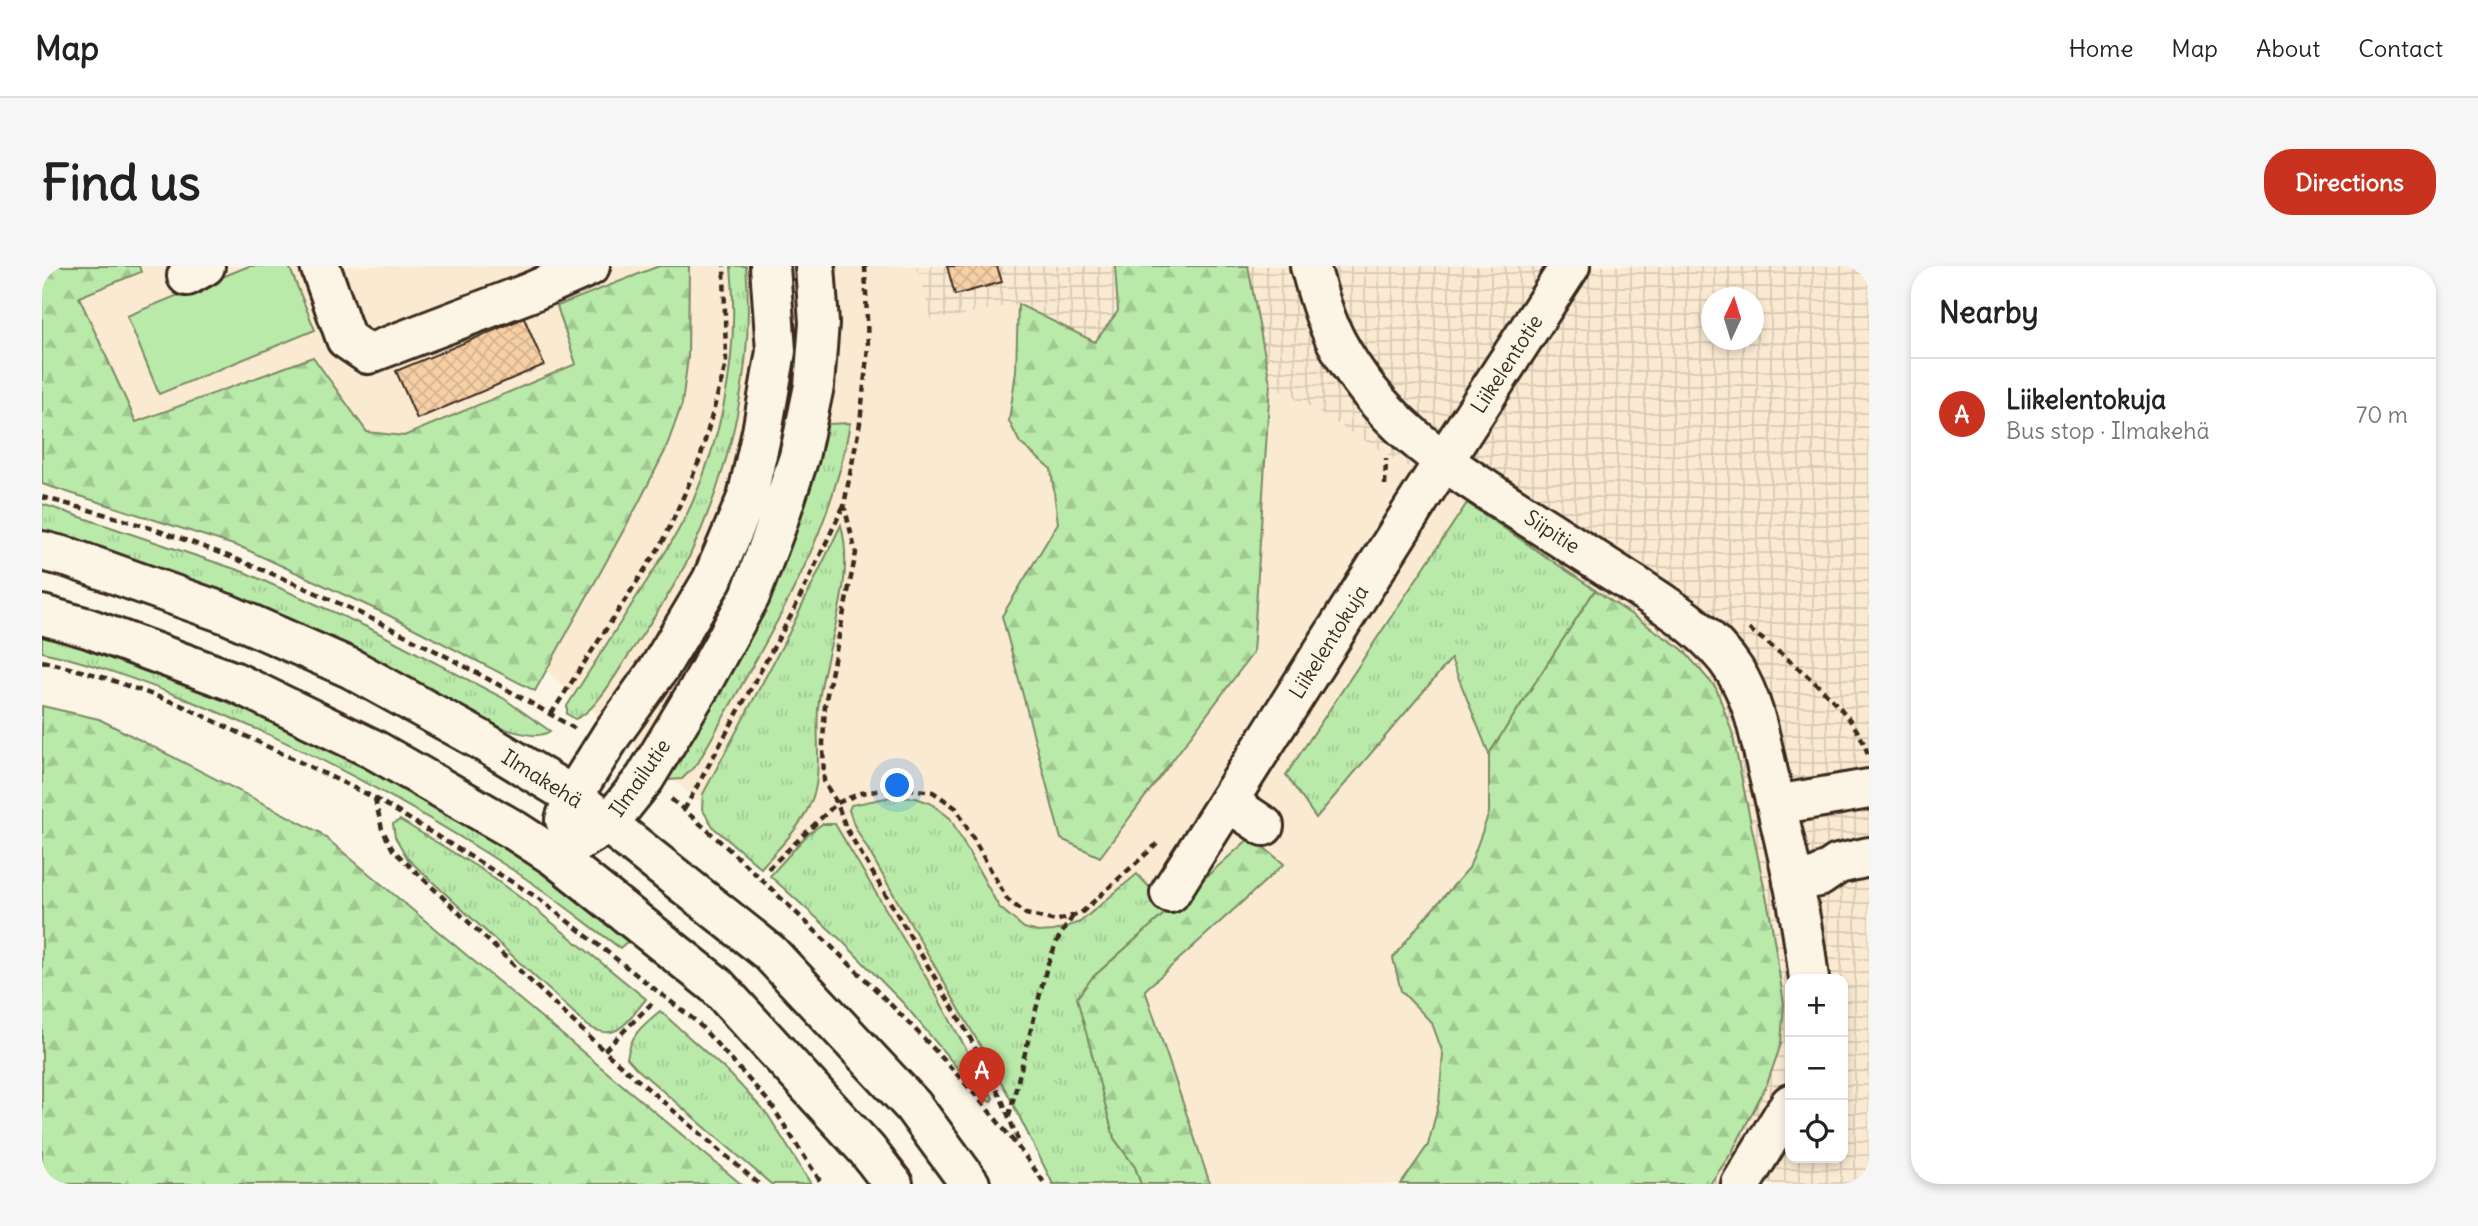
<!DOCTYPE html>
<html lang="en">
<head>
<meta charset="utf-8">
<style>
	body { margin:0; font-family:Delius,sans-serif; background:#f6f6f6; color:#222 }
	.controls { position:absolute; right:21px; bottom:21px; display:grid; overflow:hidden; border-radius:14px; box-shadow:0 4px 10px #0003 }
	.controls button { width:63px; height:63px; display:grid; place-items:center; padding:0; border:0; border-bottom:2px solid #e0e0e0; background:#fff; color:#222; font:35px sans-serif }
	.compass { position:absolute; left:1659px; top:21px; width:63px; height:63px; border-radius:50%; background:#fff; box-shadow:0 4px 10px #0003; rotate:4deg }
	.you { position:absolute; left:856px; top:520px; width:24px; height:24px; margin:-18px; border:5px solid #fff; border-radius:50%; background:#1a73e8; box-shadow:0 0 0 10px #1a73e833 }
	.badge { display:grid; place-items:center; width:46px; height:46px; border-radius:50%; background:#c8321e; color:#fff; font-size:23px; font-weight:700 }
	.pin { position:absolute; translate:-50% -58px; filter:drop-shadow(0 2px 4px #0008) }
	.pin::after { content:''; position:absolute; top:37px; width:24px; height:21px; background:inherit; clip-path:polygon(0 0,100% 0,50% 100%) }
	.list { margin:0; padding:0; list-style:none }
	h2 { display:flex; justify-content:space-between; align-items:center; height:91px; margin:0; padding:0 28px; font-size:30px }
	h2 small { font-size:23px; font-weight:400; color:#767676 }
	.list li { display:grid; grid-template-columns:46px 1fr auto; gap:21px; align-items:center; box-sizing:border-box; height:112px; padding:0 28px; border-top:2px solid #e0e0e0 }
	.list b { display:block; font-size:26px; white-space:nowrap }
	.list p { margin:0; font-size:23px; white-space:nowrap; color:#767676 }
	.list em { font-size:23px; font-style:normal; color:#767676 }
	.icon { flex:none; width:38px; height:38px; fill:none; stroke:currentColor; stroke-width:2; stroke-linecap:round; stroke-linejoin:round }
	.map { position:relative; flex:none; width:1827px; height:918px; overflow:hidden; border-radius:28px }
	header { display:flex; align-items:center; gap:42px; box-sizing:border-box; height:98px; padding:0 35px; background:#fff; border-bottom:2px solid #e0e0e0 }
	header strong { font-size:33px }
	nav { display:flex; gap:38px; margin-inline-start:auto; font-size:24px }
	.intro { display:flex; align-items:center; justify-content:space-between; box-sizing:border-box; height:168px; padding:0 42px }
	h1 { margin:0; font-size:49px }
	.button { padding:18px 32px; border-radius:28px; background:#c8321e; color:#fff; font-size:24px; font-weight:700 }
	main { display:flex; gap:42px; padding:0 42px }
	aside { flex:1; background:#fff; border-radius:28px; box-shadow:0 4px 10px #0003 }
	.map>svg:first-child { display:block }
	.built { fill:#faead2; fill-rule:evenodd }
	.industrial { fill:url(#industrial-grid); fill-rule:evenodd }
	.grass { fill:url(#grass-tufts); stroke:#7a8a64; stroke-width:2 }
	.forest { fill:url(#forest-firs); stroke:#7a8a64; stroke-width:2 }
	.pitch { fill:#b9eaaa; stroke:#7a8a64; stroke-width:2 }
	.building { fill:url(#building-cross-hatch); stroke:#3b2a1e; stroke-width:2 }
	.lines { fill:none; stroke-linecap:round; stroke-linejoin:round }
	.minor-casing { stroke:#3b2a1e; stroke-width:44 }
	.major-casing { stroke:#3b2a1e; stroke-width:44 }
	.path { stroke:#3b2a1e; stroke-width:4.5; stroke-dasharray:7 5; stroke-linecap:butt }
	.minor { stroke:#fcf5e5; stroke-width:38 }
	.major { stroke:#fcf5e5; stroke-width:38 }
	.labels { text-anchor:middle; stroke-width:7; stroke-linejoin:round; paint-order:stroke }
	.street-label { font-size:21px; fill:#3b2a1e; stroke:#fcf5e5 }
</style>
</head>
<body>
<header>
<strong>Map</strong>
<nav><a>Home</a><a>Map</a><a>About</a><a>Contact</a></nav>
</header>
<div class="intro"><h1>Find us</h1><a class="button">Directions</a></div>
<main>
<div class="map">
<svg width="1827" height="918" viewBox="0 0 1827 918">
	<defs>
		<pattern id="industrial-grid" width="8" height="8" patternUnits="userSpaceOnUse" patternTransform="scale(1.75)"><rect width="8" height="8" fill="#faead2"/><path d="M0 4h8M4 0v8" fill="none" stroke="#d7c9b4"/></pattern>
		<pattern id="grass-tufts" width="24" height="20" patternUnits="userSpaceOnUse" patternTransform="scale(1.75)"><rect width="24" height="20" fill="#b9eaaa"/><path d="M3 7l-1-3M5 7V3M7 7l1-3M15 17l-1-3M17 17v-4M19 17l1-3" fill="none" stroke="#a0c992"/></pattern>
		<pattern id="forest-firs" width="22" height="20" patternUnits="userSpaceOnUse" patternTransform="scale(1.75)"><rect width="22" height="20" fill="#b9eaaa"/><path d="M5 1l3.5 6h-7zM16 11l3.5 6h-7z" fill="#a0c992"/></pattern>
		<pattern id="building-cross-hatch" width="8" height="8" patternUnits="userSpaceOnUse" patternTransform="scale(1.75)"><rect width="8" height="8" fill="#f6cfa5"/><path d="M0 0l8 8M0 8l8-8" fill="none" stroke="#d4b28e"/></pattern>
	</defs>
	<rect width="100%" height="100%" fill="#fcf5e5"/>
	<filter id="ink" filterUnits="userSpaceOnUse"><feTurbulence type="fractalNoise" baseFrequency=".0143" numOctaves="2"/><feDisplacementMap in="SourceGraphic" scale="14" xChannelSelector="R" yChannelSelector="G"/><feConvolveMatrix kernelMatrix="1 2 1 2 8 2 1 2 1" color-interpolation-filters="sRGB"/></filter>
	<g filter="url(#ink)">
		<path class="built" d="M0,0h1827v918h-761l-33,-59 -540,-464 -493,-221zM1670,32h42v42h-42zM1748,713h53v179h-53z"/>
		<path class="industrial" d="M874,0h199l3,45 -23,31 -77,-38 -86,17z
			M1206,0h621v918h-159l22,-32 49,-108 3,-40 -13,-84 -39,-188 -16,-44 -34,-39 -215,-146 -197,-120zM1670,32h42v42h-42zM1748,713h53v179h-53z"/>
		<path class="grass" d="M689,0h15c9,99 -14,199 -56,289 -17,36 -42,71 -64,104 -11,17 -32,54 -51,60l-8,-5v-8c24,-37 48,-75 72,-113 19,-29 40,-60 54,-92 33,-76 46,-153 38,-235z
			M808,157c-20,125 -93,231 -152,340l-16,16 -14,1 8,-25 114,-214 38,-117z
			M1425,237l128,87 -106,164 -38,-95 -135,159 -30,-43z
			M0,238l202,68 125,56 134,70 47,33c-13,9 -31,1 -46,-2l-181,-91 -281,-102z
			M799,259c16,61 -18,124 -23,184 -2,25 3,57 -3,81 -8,32 -33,54 -54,78l-47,-40 -12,-19 1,-15 86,-161z
			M0,366l35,10 198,79 137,70 118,73 99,76 -9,8c-37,-27 -73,-57 -112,-81 -104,-67 -214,-126 -330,-171 -44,-17 -89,-34 -136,-44z
			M849,531l25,1 14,5 20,15 49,89 25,21 14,4 16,-1 26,-9 57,-48 33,35 -78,69 22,160 21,29 6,17h-88l-44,-88 -155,-271 -5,-15 2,-5z
			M358,554l82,50 47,34 117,95c-18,21 -28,45 -58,27l-180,-167 -13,-22 -2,-13z
			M780,558h13l98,165 60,109 -2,4 -8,-3 -79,-95 -64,-65 -70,-63 37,-41z
			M618,745l71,64 37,40 43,69h-40l-135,-116 -9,-10c4,-24 15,-32 33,-47z"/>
		<path class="forest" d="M0,0h97l2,6 -62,25 57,125 177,-65 54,75 37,4 172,-72 -19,-58 102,-40h30l-1,91 -6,47 -17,47 -27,53 -103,187 -147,-76 -145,-67 -201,-64z
			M1073,0h133l22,117 -17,270 -153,204 -39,-18 -59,-223 56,-93 -7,-54 -31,-26 -11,-22 7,-50 2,-67 77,38 23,-31z
			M1553,324l87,59 34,39 16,44 39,188 13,84 -3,40 -14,40 -35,68 -22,32h-309l27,-39 11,-43 4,-48 -11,-31 -31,-32 -8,-33 30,-38 46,-52 20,-55v-59z
			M0,440l57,13 220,113 422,352h-699z
			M1209,571l33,27 -139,126 65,194h-69l-6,-17 -21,-29 -37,-140 15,-20z"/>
		<path class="pitch" d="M207,0h40l26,64 -156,64 -32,-78z"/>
		<path class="building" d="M905,0h50l5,16 -47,13z
			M482,52l20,47 -127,54 -21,-48z"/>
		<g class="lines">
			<g class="minor-casing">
				<path id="minor" d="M278,0l26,73 22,15 163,-62 59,-26
					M1268,0c7,25 14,51 26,75 43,80 101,117 175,165 37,24 74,47 111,71 40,26 87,53 113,94 19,30 25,67 33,101 17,68 33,137 41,207
					M145,10l18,-10
					M1186,536l36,24
					M1734,539l93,-16
					M1751,616l26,-5 19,-13 31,-7
					M1128,627l273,-431 127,-196
					M1699,918l49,-80"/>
			</g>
			<g class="major-casing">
				<path id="major" d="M0,285l28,7 157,56 123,54 129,71 94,57 197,157 143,153 57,78
					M0,349l46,13 147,54 138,67 141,81 40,26 163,130 150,164 26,34
					M523,554l8,-24 39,-62 48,-67 52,-87 35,-82 15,-66 14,-81 -6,-85
					M512,590l55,-33 36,-45 56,-93 49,-89 26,-69 23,-70 15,-71 5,-63 -4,-57"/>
			</g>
			<path class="path" d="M823,0l3,81 -8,76 -16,82 12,48 -31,151 -2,40 1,38 13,21 9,25 121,204 35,68 18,45
				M1343,219l1,-26
				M0,231c39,11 79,21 117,34 143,48 289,122 418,199
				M1707,363c35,27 110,82 119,127
				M0,395l55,14 84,30 194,93 163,100 159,124 73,81 52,81
				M509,448l113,-174 36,-81 26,-95 -2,-98
				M333,533l7,30 11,21 211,201
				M629,533c57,47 111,100 165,152 74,71 150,148 209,233
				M642,544l109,-198 51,-107
				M726,603l69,-66 24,-10 40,-5 32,4 23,16 51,91 19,15 30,7 25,-8 76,-69
				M610,737l-48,48 155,133
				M967,850l38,-150 11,-27 15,-23"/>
			<use href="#minor" class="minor"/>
			<use href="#major" class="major"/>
		</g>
	</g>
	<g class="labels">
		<g class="street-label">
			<text transform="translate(1465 98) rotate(-57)" y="7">Liikelentotie</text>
			<text transform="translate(1510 266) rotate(33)" y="7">Siipitie</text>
			<text transform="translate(1287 376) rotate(-58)" y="7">Liikelentokuja</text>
			<text transform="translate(598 512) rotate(-55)" y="7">Ilmailutie</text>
			<text transform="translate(500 513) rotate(32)" y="7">Ilmakehä</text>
		</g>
	</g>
</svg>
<div class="controls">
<button>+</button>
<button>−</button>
<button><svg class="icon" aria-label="locate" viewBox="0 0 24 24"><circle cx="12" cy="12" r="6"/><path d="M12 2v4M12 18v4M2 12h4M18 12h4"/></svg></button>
</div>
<svg class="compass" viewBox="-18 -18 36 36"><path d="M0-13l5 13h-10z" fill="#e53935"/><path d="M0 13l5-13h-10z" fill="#767676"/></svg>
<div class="you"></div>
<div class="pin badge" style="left:940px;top:839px">A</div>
</div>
<aside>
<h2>Nearby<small></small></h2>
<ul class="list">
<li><span class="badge">A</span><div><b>Liikelentokuja</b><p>Bus stop · Ilmakehä</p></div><em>70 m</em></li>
</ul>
</aside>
</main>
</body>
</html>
